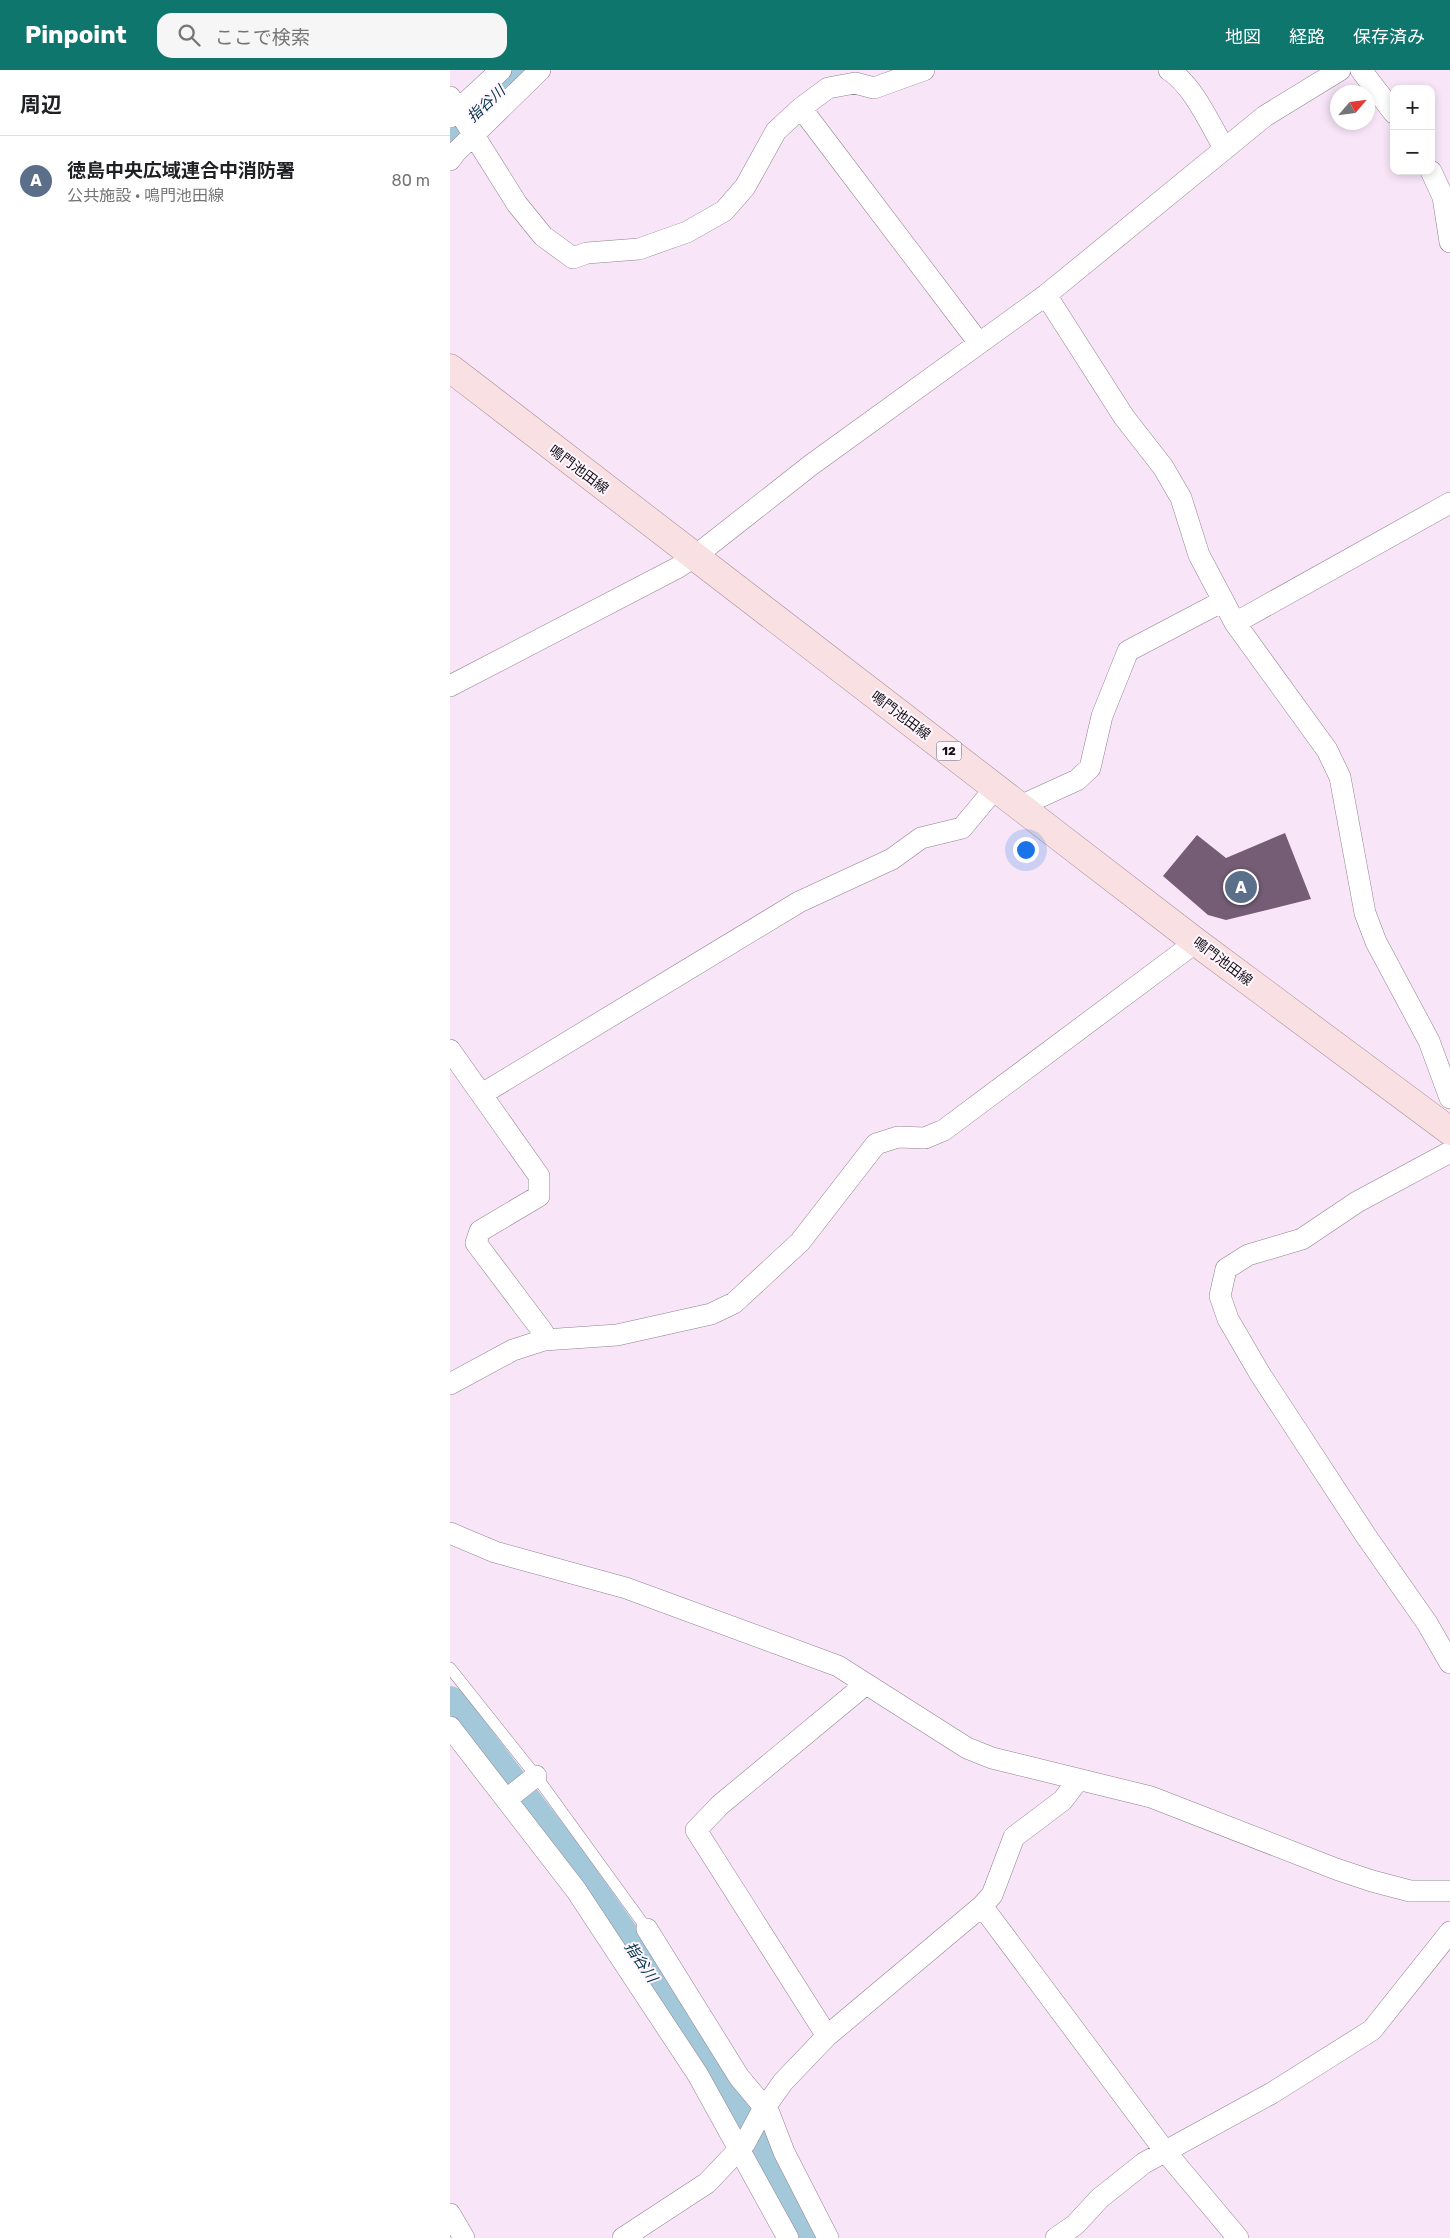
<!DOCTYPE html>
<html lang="ja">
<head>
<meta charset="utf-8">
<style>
	body { margin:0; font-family:Rubik,"Noto Sans JP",sans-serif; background:#f6f6f6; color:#202124 }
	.controls { position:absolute; right:15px; top:15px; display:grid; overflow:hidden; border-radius:10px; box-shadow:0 2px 8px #0003 }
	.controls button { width:45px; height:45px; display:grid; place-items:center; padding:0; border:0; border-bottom:1px solid #e0e0e0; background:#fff; color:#202124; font:25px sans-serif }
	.compass { position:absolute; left:880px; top:15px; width:45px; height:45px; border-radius:50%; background:#fff; box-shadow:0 2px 8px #0003; rotate:62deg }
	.you { position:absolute; left:575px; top:779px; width:18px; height:18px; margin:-12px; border:4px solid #fff; border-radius:50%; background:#1a73e8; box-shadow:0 0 0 8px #1a73e833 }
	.badge { display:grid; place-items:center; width:32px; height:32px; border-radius:50%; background:#0f766e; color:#fff; font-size:16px; font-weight:700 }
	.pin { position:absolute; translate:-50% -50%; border:2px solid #fff; box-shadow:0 1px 5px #0006 }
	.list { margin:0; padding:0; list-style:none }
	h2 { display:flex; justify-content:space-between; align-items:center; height:65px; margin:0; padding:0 20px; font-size:21px }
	h2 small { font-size:16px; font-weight:400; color:#757577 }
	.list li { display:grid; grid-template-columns:32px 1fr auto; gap:15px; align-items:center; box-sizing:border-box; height:90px; padding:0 20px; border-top:1px solid #e0e0e0 }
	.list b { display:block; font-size:19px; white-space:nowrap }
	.list p { margin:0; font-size:16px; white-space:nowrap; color:#757577 }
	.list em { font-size:16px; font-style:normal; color:#757577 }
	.icon { flex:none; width:28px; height:28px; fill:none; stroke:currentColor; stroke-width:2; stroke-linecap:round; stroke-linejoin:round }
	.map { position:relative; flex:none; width:1000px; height:2168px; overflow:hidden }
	header { display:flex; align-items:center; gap:30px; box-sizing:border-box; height:70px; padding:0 25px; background:#0f766e; color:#fff }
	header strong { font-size:24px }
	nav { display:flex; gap:28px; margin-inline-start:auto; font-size:18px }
	.search { width:350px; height:45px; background:#f6f6f6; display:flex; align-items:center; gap:12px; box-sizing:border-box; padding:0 18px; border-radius:15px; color:#757577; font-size:19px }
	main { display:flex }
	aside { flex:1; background:#fff }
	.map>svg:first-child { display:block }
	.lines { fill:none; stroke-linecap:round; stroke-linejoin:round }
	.river { stroke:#a3c8da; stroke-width:32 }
	.building { fill:#755d75 }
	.service-casing { stroke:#908090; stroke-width:12 }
	.minor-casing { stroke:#908090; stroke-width:22 }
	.primary-casing { stroke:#a78a8f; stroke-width:29 }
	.service { stroke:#fff; stroke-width:11 }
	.minor { stroke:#fff; stroke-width:21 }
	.primary { stroke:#f8e0e3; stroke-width:28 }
	.labels { text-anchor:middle; stroke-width:4; stroke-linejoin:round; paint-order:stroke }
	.shield { fill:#fff7ff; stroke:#5d555c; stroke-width:1 }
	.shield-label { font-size:12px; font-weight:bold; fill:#171016 }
	.street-label { font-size:14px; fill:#171016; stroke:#fff7ff }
	.water-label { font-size:15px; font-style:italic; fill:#003346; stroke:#fff7ff }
</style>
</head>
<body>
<header>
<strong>Pinpoint</strong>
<div class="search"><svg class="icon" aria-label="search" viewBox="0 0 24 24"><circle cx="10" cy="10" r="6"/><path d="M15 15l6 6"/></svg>ここで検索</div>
<nav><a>地図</a><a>経路</a><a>保存済み</a></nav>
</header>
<main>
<aside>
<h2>周辺<small></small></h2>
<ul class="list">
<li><span class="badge" style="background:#5c6f8a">A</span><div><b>徳島中央広域連合中消防署</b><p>公共施設 · 鳴門池田線</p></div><em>80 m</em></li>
</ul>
</aside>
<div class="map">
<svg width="1000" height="2168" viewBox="0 0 1000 2168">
	<rect width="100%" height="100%" fill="#f8e6f8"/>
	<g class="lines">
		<path class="river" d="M0,67l40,-40 32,-27
			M0,1632l114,149 83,118 115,182 45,87"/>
	</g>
	<path class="building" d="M835,763l26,66 -85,21 -18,-5 -45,-39 34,-41 29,23z"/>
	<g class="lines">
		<g class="service-casing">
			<path id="service" d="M0,1598l86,108 111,153"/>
		</g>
		<g class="minor-casing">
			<path id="minor" d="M719,0c24,15 41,54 55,78
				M911,0l33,43
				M0,27l67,107 26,32 30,22 14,-5 52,-4 48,-17 37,-21 21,-24 31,-56 25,-23 27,-20 27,-5 19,5 50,-18
				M351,38l178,235
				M0,47l51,-47
				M0,90l6,-8 84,-82
				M981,101l12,26 7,45
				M596,225l78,122 39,50 18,31 18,57 36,68 92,127 13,27 25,136 11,29 53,99 21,57
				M785,553l215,-120
				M0,616l227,-118 17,-11 117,-92 235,-170 219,-179 75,-46
				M572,738l9,-7 46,-21 13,-12 12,-52 26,-65 95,-50
				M0,980l89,126v20l-59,35 -4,12 67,89 1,8
				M32,1024l317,-192 93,-43 29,-21 41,-10 34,-41
				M1000,1082l-93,50 -55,37 -54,16 -22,14 -6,27 8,23 32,55 106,162 61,87 23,40
				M0,1314l63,-34 31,-10 73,-5 94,-21 23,-11 66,-61 76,-98 22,-7 27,1 19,-8 252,-188
				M0,1463l45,19 131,36 212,78 129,82 25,10 159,39 185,72 36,12 38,10h40
				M0,1657l126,163 122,185 90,163
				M57,1729l29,-23
				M532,1836l182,244 74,88
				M197,1859l92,148 30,36 15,39 44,86
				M377,1966l-131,-206 24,-25 146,-121
				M0,2144l14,24
				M173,2168l84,-55 38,-40 16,-30 22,-31 44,-46 155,-130 10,-11 22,-58 49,-37 15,-20
				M606,2168l19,-13 25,-27 44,-35 128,-70 100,-63 78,-98"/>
		</g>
		<g class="primary-casing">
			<path id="primary" d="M0,298l746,574 254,189"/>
		</g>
		<use href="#service" class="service"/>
		<use href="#minor" class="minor"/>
		<use href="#primary" class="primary"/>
	</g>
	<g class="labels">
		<rect class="shield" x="486.5" y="671.5" width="25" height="19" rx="4"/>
		<g class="shield-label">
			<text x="499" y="685">12</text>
		</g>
		<g class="street-label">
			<text transform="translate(129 399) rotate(37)" y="5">鳴門池田線</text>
			<text transform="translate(451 645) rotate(37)" y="5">鳴門池田線</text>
			<text transform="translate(773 891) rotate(37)" y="5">鳴門池田線</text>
		</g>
		<g class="water-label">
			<text transform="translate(36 34) rotate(-43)" y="5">指谷川</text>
			<text transform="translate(191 1892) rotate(56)" y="5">指谷川</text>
		</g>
	</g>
</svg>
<div class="controls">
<button>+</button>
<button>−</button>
</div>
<svg class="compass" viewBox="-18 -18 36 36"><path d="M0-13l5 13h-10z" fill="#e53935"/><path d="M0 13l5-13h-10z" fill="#757577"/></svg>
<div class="you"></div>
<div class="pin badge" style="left:791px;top:817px;background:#5c6f8a">A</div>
</div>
</main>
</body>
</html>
